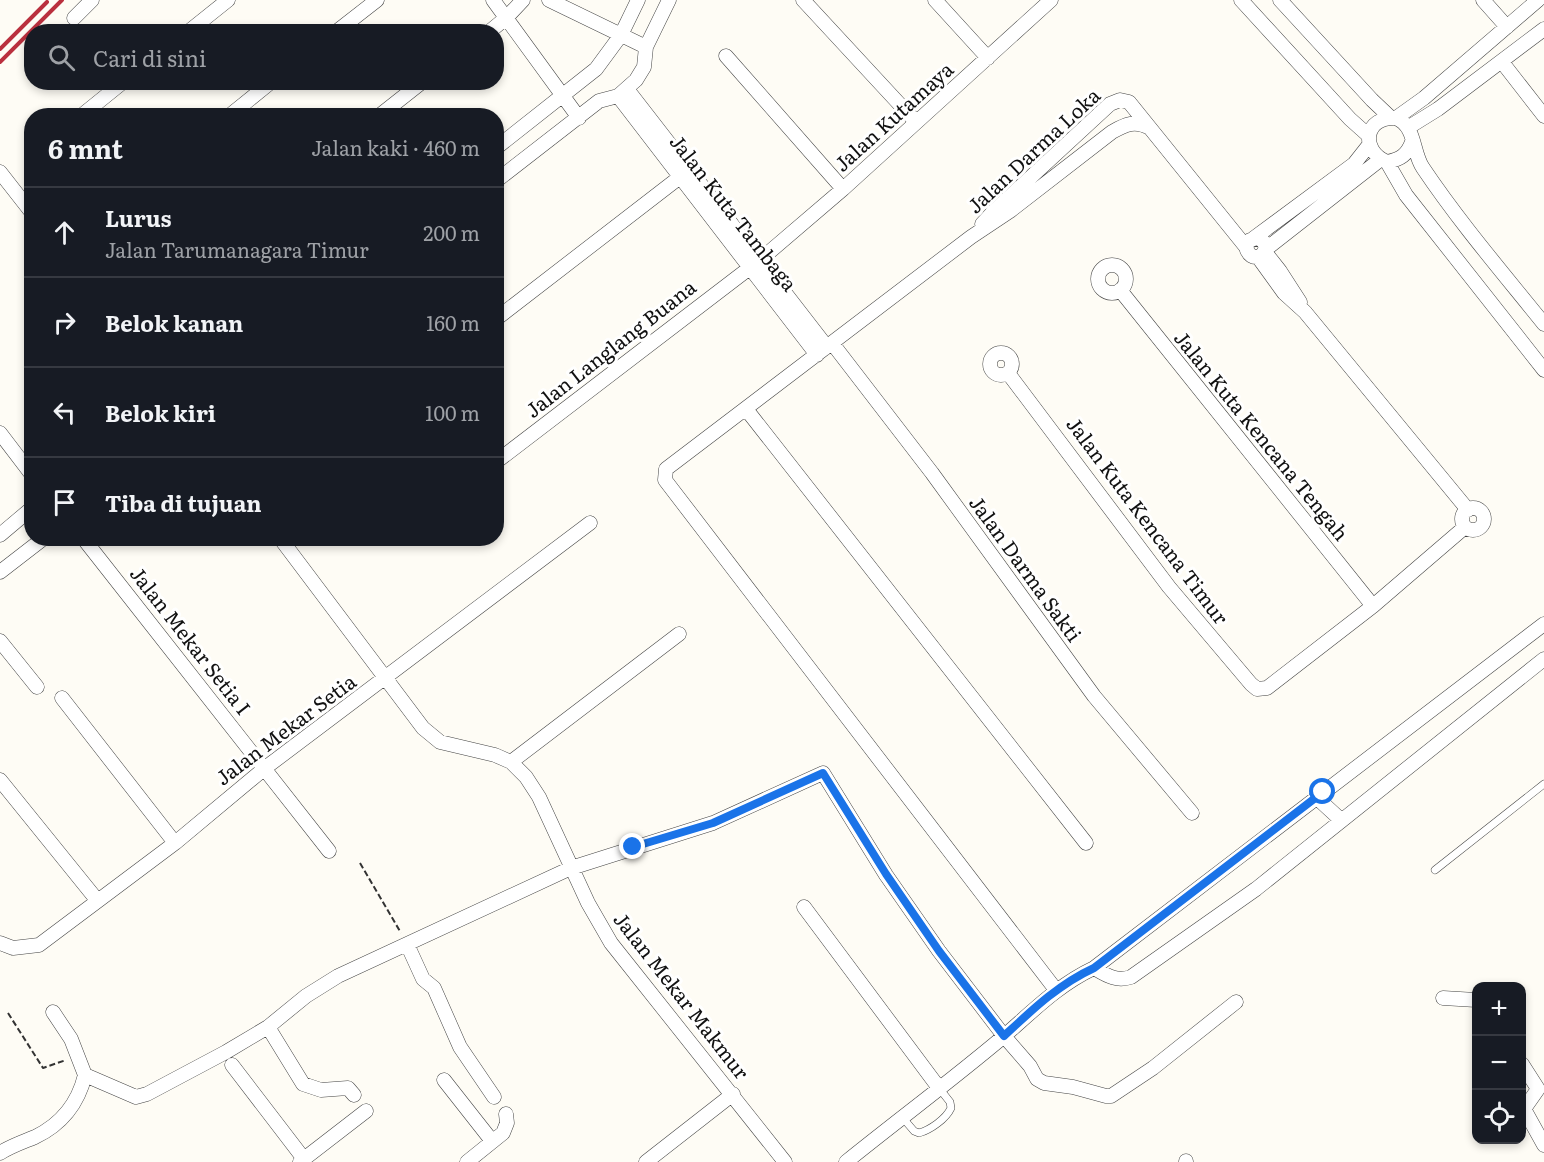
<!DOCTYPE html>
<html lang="id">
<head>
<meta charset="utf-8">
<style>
	body { margin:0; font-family:Literata,serif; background:#242831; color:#f1f3f6 }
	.controls { position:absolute; right:18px; bottom:18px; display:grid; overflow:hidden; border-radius:12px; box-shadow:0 3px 9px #0003 }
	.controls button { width:54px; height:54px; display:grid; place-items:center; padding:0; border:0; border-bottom:2px solid #363941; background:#171b24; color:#f1f3f6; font:30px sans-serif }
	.stop { position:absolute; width:18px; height:18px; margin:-14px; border:4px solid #1a73e8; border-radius:50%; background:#fff }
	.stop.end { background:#1a73e8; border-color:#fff; box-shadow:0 2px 6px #0008 }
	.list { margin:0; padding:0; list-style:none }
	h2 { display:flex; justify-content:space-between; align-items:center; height:78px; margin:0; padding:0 24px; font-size:26px }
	h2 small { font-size:20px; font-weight:400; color:#9ea1a6 }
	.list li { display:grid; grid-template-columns:39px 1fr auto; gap:18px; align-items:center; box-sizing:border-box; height:90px; padding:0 24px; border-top:2px solid #363941 }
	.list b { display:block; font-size:22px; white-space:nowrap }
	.list p { margin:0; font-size:20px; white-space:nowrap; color:#9ea1a6 }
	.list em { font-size:20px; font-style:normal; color:#9ea1a6 }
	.icon { flex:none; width:33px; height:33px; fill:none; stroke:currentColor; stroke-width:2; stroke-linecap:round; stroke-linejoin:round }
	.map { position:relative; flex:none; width:1544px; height:1162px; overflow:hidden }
	.search { position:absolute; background:#171b24; box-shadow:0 3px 9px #0003; left:24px; top:24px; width:480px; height:66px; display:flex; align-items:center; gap:15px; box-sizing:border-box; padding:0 21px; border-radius:24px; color:#9ea1a6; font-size:22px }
	.panel { position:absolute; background:#171b24; box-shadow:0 3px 9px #0003; left:24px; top:108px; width:480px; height:438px; border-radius:24px }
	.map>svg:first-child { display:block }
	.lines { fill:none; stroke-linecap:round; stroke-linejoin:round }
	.service-casing { stroke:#444; stroke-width:8 }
	.minor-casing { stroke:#444; stroke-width:15 }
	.path { stroke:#333; stroke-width:2; stroke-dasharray:6 3; stroke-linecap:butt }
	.service { stroke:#fff; stroke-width:7 }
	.minor { stroke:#fff; stroke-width:14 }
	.rail { stroke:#ba303e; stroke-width:4 }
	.route { stroke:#1a73e8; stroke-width:8 }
	.labels { text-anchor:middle; stroke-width:6; stroke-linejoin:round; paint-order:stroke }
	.street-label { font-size:20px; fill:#111; stroke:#fff }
</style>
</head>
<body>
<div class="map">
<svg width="1544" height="1162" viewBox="0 0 1544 1162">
	<rect width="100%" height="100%" fill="#fefcf5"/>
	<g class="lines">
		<g class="service-casing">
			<path id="service" d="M1435,870l109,-86
				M902,1117l12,14 5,2c11,-3 27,-14 32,-25l-1,-6 -11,-14"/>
		</g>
		<g class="minor-casing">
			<path id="minor" d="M493,0l86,118
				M549,0l97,47
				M803,0l113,122
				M935,0l53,58
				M1241,0l109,119 19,17
				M1280,0l92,100 19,18
				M1483,0l24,27
				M74,18l18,-18
				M188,32l40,-32
				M336,32l41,-32
				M489,32l17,-14 17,-18
				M726,56l117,133
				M1502,62l42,54
				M627,89l200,258
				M618,96l199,259
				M81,116l42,-34
				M229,116l42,-34
				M379,116l43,-34
				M1396,118l28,-20 114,-98
				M1409,127l29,-18 106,-80
				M1412,142c-5,13 -11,17 -25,20 -28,-12 -22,-46 9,-44 20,8 16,34 27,50 37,55 80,105 121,156
				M496,148l100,-79 25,-34 17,-35
				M1387,162l19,33 138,175
				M0,172l32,41
				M496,181l103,-80 19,-5 18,-16 8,-13 2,-20 23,-47
				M982,224l11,-12 117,-108 10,-4 9,2 117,145
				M1254,238l100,-74 15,-19
				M1266,249l-2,-7 -6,-4 -8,2 -4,7c2,8 7,12 15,9l5,-7 115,-90
				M1265,252l15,19 20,31
				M1258,257l26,36 21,19 163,198
				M1098 279a14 14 0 1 1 28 0a14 14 0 1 1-28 0Z
				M1120,290l253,316
				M496,319l184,-142
				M832,343l100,130 162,223 98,117
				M990 364a11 11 0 1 1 22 0a11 11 0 1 1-22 0Z
				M1008,373l161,214 82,97 6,5 10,-1 106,-82 92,-79
				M746,409l340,434
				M0,433l32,42
				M496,462l264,-202 83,-71 208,-189
				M1462 519a11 11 0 1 1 22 0a11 11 0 1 1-22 0Z
				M0,535l32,-27
				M83,538l246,313
				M280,538l143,190 17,14 55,13 16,7 15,15 13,20 49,106 23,40 174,219
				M0,572l44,-34
				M0,641l37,46
				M62,698l113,145
				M511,762l168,-128
				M0,780l97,120
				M1316,797l25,23
				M804,907l135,181
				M0,943l13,5 26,-3 136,-102 90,-75 325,-245
				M407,944l16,35 11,9 26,59 34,50
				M1094,968c12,7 22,14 37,9l125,-88 288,-230
				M1056,990l-391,-510 1,-11 305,-232 39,-26 102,-79c14,-8 23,-12 38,-4
				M1443,998l33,2
				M53,1012l18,27 14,36
				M268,1027l35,57 18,6 27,-2 6,7
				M1522,1064l16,25 -14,20 20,36
				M232,1065l72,94
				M444,1080l48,61
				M0,1153c11,-7 23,-11 35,-16 27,-13 43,-33 50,-62l51,22 11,-3 79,-42 42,-25 38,-31 32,-20 233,-108 142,-45 110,-50 63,102 53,76 65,85 26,30 7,13 7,4 29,4 33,9h5l42,-28 83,-66
				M1186,1161v1
				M300,1162l66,-51
				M467,1162l36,-29 4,-10 -1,-9
				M646,1162l87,-68
				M846,1162c52,-42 106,-82 157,-125 30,-26 55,-52 91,-69l450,-344"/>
		</g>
		<path class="path" d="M360,863l41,70
			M8,1013l35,55 23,-8"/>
		<use href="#service" class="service"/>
		<use href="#minor" class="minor"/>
		<path class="rail" d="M0,49l47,-47
			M0,62l62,-62"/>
	</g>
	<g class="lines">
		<path class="route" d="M633,847l80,-24 110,-50 63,101 53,77 65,85c28,-26 55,-52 90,-68l229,-176"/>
	</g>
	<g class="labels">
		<g class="street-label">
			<text transform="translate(894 117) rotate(-42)" y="7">Jalan Kutamaya</text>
			<text transform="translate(1034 151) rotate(-43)" y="7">Jalan Darma Loka</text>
			<text transform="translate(733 213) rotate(52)" y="7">Jalan Kuta Tambaga</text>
			<text transform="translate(611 349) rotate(-38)" y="7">Jalan Langlang Buana</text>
			<text transform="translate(1261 436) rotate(51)" y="7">Jalan Kuta Kencana Tengah</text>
			<text transform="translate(1147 521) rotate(53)" y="7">Jalan Kuta Kencana Timur</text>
			<text transform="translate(1025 569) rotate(54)" y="7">Jalan Darma Sakti</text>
			<text transform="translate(190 641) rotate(52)" y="7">Jalan Mekar Setia I</text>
			<text transform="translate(286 730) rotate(-37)" y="7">Jalan Mekar Setia</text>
			<text transform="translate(681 996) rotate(52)" y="7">Jalan Mekar Makmur</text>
		</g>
	</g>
</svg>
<div class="controls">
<button>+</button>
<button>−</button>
<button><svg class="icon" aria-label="locate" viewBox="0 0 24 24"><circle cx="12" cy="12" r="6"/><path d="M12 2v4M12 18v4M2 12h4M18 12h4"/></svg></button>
</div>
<div class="stop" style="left:1323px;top:792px"></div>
<div class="stop end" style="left:633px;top:847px"></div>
<div class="search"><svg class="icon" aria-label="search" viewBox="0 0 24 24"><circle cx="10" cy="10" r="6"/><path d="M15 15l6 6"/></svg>Cari di sini</div>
<section class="panel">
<h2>6 mnt<small>Jalan kaki · 460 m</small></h2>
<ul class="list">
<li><svg class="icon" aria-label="ahead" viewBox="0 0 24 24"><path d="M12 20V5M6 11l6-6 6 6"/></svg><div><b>Lurus</b><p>Jalan Tarumanagara Timur</p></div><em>200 m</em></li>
<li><svg class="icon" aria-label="right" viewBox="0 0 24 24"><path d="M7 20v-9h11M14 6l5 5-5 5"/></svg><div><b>Belok kanan</b></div><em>160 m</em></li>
<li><svg class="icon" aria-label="left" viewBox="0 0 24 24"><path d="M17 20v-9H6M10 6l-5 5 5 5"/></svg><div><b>Belok kiri</b></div><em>100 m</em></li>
<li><svg class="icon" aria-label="arrive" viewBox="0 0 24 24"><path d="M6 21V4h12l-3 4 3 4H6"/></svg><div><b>Tiba di tujuan</b></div></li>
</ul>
</section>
</div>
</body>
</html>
